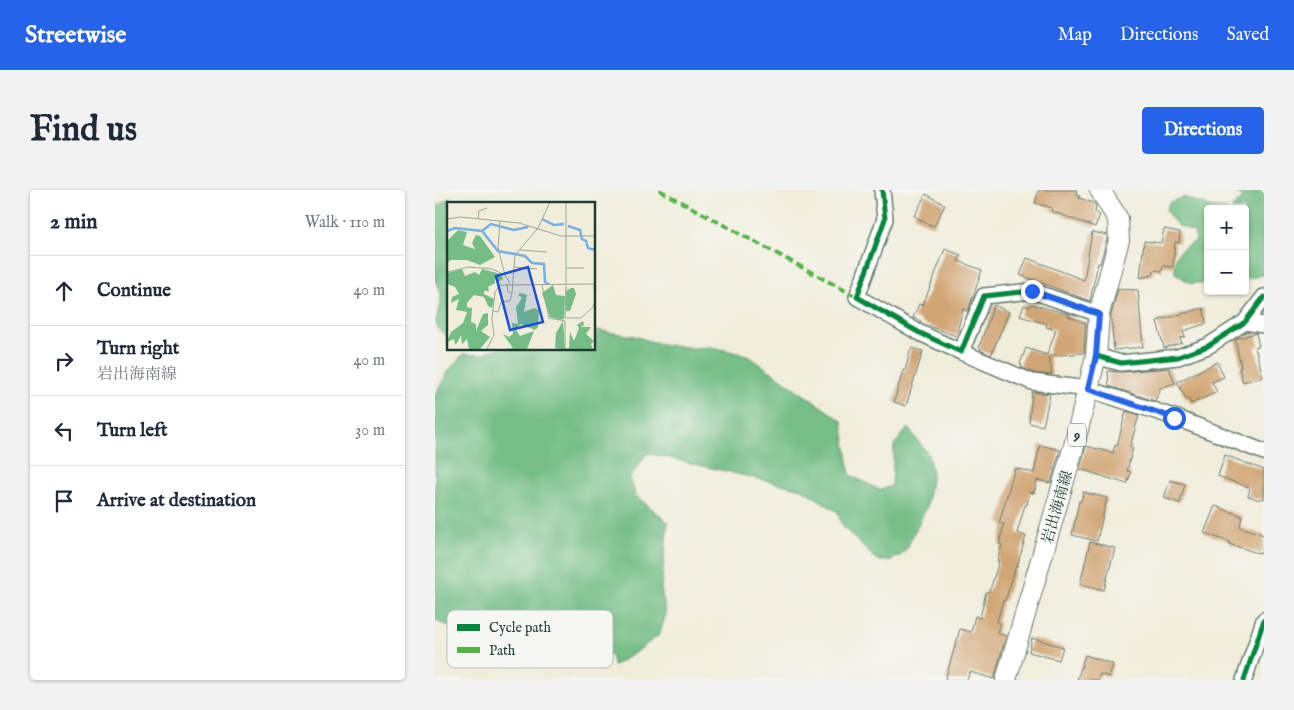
<!DOCTYPE html>
<html lang="en">
<head>
<meta charset="utf-8">
<style>
	body { margin:0; font-family:"IM FELL English","Noto Serif JP",serif; background:#f2f2f3; color:#1f2937 }
	.controls { position:absolute; right:15px; top:15px; display:grid; overflow:hidden; border-radius:5px; box-shadow:0 1px 4px #0004 }
	.controls button { width:45px; height:45px; display:grid; place-items:center; padding:0; border:0; border-bottom:1px solid #e0e1e3; background:#fff; color:#1f2937; font:25px sans-serif }
	.stop { position:absolute; width:15px; height:15px; margin:-11px; border:4px solid #2563eb; border-radius:50%; background:#fff }
	.stop.end { background:#2563eb; border-color:#fff; box-shadow:0 1px 5px #0008 }
	.list { margin:0; padding:0; list-style:none }
	h2 { display:flex; justify-content:space-between; align-items:center; height:65px; margin:0; padding:0 20px; font-size:21px }
	h2 small { font-size:16px; font-weight:400; color:#747a83 }
	.list li { display:grid; grid-template-columns:32px 1fr auto; gap:15px; align-items:center; box-sizing:border-box; height:70px; padding:0 20px; border-top:1px solid #e0e1e3 }
	.list b { display:block; font-size:19px; white-space:nowrap }
	.list p { margin:0; font-size:16px; white-space:nowrap; color:#747a83 }
	.list em { font-size:16px; font-style:normal; color:#747a83 }
	.icon { flex:none; width:28px; height:28px; fill:none; stroke:currentColor; stroke-width:2; stroke-linecap:round; stroke-linejoin:round }
	.map { position:relative; flex:none; width:829px; height:490px; overflow:hidden; border-radius:5px }
	header { display:flex; align-items:center; gap:30px; box-sizing:border-box; height:70px; padding:0 25px; background:#2563eb; color:#fff }
	header strong { font-size:24px }
	nav { display:flex; gap:28px; margin-inline-start:auto; font-size:18px }
	.intro { display:flex; align-items:center; justify-content:space-between; box-sizing:border-box; height:120px; padding:0 30px }
	h1 { margin:0; font-size:35px }
	.button { padding:12px 22px; border-radius:5px; background:#2563eb; color:#fff; font-size:18px; font-weight:700 }
	main { display:flex; gap:30px; padding:0 30px }
	aside { flex:1; background:#fff; border-radius:5px; box-shadow:0 1px 4px #0004 }
	.map>svg:first-child { display:block }
	.forest { fill:#74be86; stroke:#4a7e5d }
	.building { fill:#d1a676 }
	.lines { fill:none; stroke-linecap:round; stroke-linejoin:round }
	.minor-casing { stroke:#687b6e; stroke-width:18 }
	.major-casing { stroke:#687b6e; stroke-width:22 }
	.minor { stroke:#fff; stroke-width:15 }
	.major { stroke:#fff; stroke-width:20 }
	.quiet { stroke:#55b346; stroke-width:4; stroke-dasharray:8 4; stroke-linecap:butt }
	.cycleway-casing { stroke:#f6f6f2; stroke-width:8 }
	.cycleway { stroke:#00873e; stroke-width:5 }
	.route { stroke:#2563eb; stroke-width:6 }
	.labels { text-anchor:middle; stroke-width:4; stroke-linejoin:round; paint-order:stroke }
	.shield { fill:#f6f6f2; stroke:#60746d; stroke-width:1 }
	.shield-label { font-size:14px; font-weight:bold; fill:#1f3d34 }
	.street-label { font-size:15px; fill:#1f3d34; stroke:#f6f6f2 }
	.inset-river { fill:none; stroke:#76afe6; stroke-width:2.5 }
	.inset-road { fill:none; stroke:#9ca798; stroke-width:1 }
	.view { fill:#1d4ed8; fill-opacity:0.15; stroke:#1d4ed8; stroke-width:2.5 }
	.inset-edge { fill:none; stroke:#1f3d34; stroke-width:2.5 }
	.key { fill:#f6f6f2; stroke:#b6beb9; stroke-width:1 }
	.key-label { font-size:14px; fill:#1f3d34 }
</style>
</head>
<body>
<header>
<strong>Streetwise</strong>
<nav><a>Map</a><a>Directions</a><a>Saved</a></nav>
</header>
<div class="intro"><h1>Find us</h1><a class="button">Directions</a></div>
<main>
<aside>
<h2>2 min<small>Walk · 110 m</small></h2>
<ul class="list">
<li><svg class="icon" aria-label="ahead" viewBox="0 0 24 24"><path d="M12 20V5M6 11l6-6 6 6"/></svg><div><b>Continue</b></div><em>40 m</em></li>
<li><svg class="icon" aria-label="right" viewBox="0 0 24 24"><path d="M7 20v-9h11M14 6l5 5-5 5"/></svg><div><b>Turn right</b><p>岩出海南線</p></div><em>40 m</em></li>
<li><svg class="icon" aria-label="left" viewBox="0 0 24 24"><path d="M17 20v-9H6M10 6l-5 5 5 5"/></svg><div><b>Turn left</b></div><em>30 m</em></li>
<li><svg class="icon" aria-label="arrive" viewBox="0 0 24 24"><path d="M6 21V4h12l-3 4 3 4H6"/></svg><div><b>Arrive at destination</b></div></li>
</ul>
</aside>
<div class="map">
<svg width="829" height="490" viewBox="0 0 829 490">
	<rect width="100%" height="100%" fill="#f6f6f2"/>
	<filter id="ink" filterUnits="userSpaceOnUse"><feTurbulence type="fractalNoise" baseFrequency=".02" numOctaves="2"/><feDisplacementMap in="SourceGraphic" scale="10" xChannelSelector="R" yChannelSelector="G"/><feConvolveMatrix kernelMatrix="1 2 1 2 8 2 1 2 1" color-interpolation-filters="sRGB"/></filter>
	<filter id="wash" filterUnits="userSpaceOnUse"><feTurbulence type="fractalNoise" baseFrequency=".0096" numOctaves="4" result="noise"/><feDisplacementMap in="SourceGraphic" scale="20" xChannelSelector="R" yChannelSelector="G"/><feGaussianBlur stdDeviation="1.12" result="paint"/><feColorMatrix in="noise" values="0 0 0 0 0 0 0 0 0 0 0 0 0 0 0 0 0 1.4 0 .05"/><feComposite in="paint" operator="in"/></filter>
	<g filter="url(#wash)">
		<rect width="100%" height="100%" fill="#f0eddb"/>
		<path class="forest" d="M798,0h31v85l-19,4v-70h-14l12,-11z
			M748,7l28,10 17,2h-20v74h-18l-15,-10c-1,-22 3,-22 21,-32l-2,-9 -17,-7 -11,-14 3,-8z
			M14,8l9,6h-9v134l-8,-6 -6,-8c3,-13 10,-31 0,-42v-74z
			M159,140l40,6 26,8 34,4 17,-1 36,8 95,66 8,54 30,15 12,-4 2,-41 14,-17 20,26 4,19 -5,33 -21,44 -6,6 -11,5h-10l-7,-5 -28,-28 -4,-8 -2,-8 -36,-23 -155,-36 -17,25 6,18 32,26 -7,66 5,27 -7,20 -23,17 -23,14 -1,-9 -17,-10 -28,-8 -97,-2 -35,-17v-225l12,-22 16,-19 18,1 13,-6h100z"/>
		<g id="blocks">
			<path class="building" d="M604,0h38l-1,5 4,1 -1,2 15,5 2,4 -1,6 5,2 -5,12 -44,-16 1,-3 -17,-5z
				M491,4l19,11 -11,21 -5,-2v1l-15,-9z
				M729,39l16,3 -1,11 -4,-1 -2,25 -10,-1 -1,5 -8,-1 -1,5 -13,3 4,-37 17,2z
				M657,42l15,3v4l-7,25 -2,-1 -8,38 -70,-26 7,-17 57,22z
				M510,59l16,6 -3,6 24,9 -14,41 -5,-2 -7,27 -35,-13v-2l-8,-3 6,-14 4,1z
				M683,99l20,1 5,57 -29,3 -3,-35z
				M596,114l38,10 -1,2 18,7 -2,30 -35,3 3,19 -18,-2 -13,-6 1,-2 -2,-1 6,-16 21,7 9,-25 -10,-3 1,-3 -27,-8 4,-11 6,2z
				M559,115l15,7 -18,43 -11,-5 1,-2 -2,-1z
				M768,118l3,14 -1,2 -22,7 2,6 -5,1 2,5 -18,5 -7,-27z
				M821,143l3,13 -4,1 8,30 -20,5 -4,-14 2,-1 -6,-28z
				M476,158l12,3 -17,55 -12,-4 9,-32 2,1z
				M782,172l7,15 -12,5 5,10 -26,12 -3,-6 -2,1 -9,-17z
				M734,178l6,15 -15,5 -5,13 -46,-15 -1,-15 14,1z
				M597,202l18,2 -7,32 -14,-3z
				M691,221l13,4 -9,32 2,1v3l-5,20 4,1 -4,12 -47,-15 6,-23 27,7 2,-8 2,1z
				M605,255l20,5 -9,33 -14,-3 -3,13 -4,-1 -3,13h-2l-8,28 9,3 -9,31 -1,-1 -11,35 -2,-1 -6,22 3,1 -3,10 9,3 -12,43 -24,-7 -3,8h-22l15,-51 11,3 4,-16 5,2 6,-26h2l3,-5 8,-26h-2l5,-16 -3,-1 5,-20 -5,-1 16,-55 19,5z
				M790,265l39,15v29l-3,-1 -1,2 -12,-4 2,-8 -32,-12z
				M735,290l15,4 -5,19 -16,-5z
				M648,302l24,6 -10,43 -25,-6 7,-34 2,1z
				M780,316l27,10 -2,11 24,8v8l-3,11 -32,-10 1,-2 -26,-9z
				M655,352l25,6 -11,42 -24,-6z
				M597,448l31,9 -4,13 -30,-8z
				M650,465l28,9 -4,13 -9,-3 -2,6h-21z"/>
		</g>
	</g>
	<g filter="url(#ink)">
		<use href="#blocks" fill-opacity="0" stroke="#687b6e" stroke-width="1"/>
		<g class="lines">
			<g class="minor-casing">
				<path id="minor" d="M447,0l3,29 -28,78 61,35 43,20 23,-56 48,-5 67,23
					M810,132l19,3
					M526,162l71,30 56,7 86,28 90,35
					M661,166l25,7 57,-6 30,-11 37,-24 19,-25
					M809,490l20,-60"/>
			</g>
			<g class="major-casing">
				<path id="major" d="M571,490l68,-234 22,-90 3,-42 20,-74 -1,-21 -18,-29"/>
			</g>
			<use href="#minor" class="minor"/>
			<use href="#major" class="major"/>
			<path class="quiet" d="M224,0l198,107"/>
			<g class="cycleway-casing">
				<path id="cycleway" d="M447,0l3,29 -28,78 61,35 43,20 23,-56 48,-5 67,23
					M661,166l25,7 57,-6 30,-11 37,-24 19,-25
					M809,490l20,-60"/>
			</g>
			<use href="#cycleway" class="cycleway"/>
		</g>
	</g>
	<g class="lines" filter="url(#ink)">
		<path class="route" d="M597,101l67,23 -3,42 -8,33 86,29"/>
	</g>
	<g class="labels">
		<rect class="shield" x="633" y="233.5" width="18" height="23" rx="4"/>
		<g class="shield-label">
			<text x="642" y="250">9</text>
		</g>
		<g class="street-label">
			<text transform="translate(622 317) rotate(-74)" y="5">岩出海南線</text>
		</g>
	</g>
	<g transform="translate(12 12)">
		<rect width="148" height="148" fill="#f0eddb"/>
		<path d="M11,28l9,2 -4,13 12,4 -3,-6 4,-8 4,1 15,21 -15,8 -13,-5h-16l-4,3v-22zM15,67l3,7 10,-4 4,3 3,-6 19,5 2,5 -5,3 -3,-4v5l-7,4 1,4h-5v3l10,5 -2,9 -4,-2 -4,-9 -10,-2 -7,8v4l5,1 -1,14 5,2v7l7,-17 5,-1v12l-7,6 9,6 -10,12h-11l-2,-10 -5,5 -1,-9 -4,8 -2,1 -1,-5 -7,3 4,-10 12,-9 4,-11 -11,-2 3,-11 -8,4 1,-6 7,-3 -4,-7 -8,-3v-11zM106,83l3,10 9,1 -1,23 -3,1 -11,-3 -8,-24zM124,86h3l2,6 -6,17h-4v-20zM73,91l7,2 -3,17 10,-4 5,2 -1,17 -3,3 -15,-6 -4,6 4,6 14,-5 -7,18h-22l8,-1 -10,-14 6,3 4,-3 -1,-11 6,1 -2,-17 6,-9 -4,-3zM116,119l2,28 4,-1 1,-16 4,9 5,-13 -2,-3 6,-4 1,4 -3,2h10l-5,7 8,7 -3,3 2,5h-34l-4,-1 1,-15z" fill="#74be86"/>
		<path class="inset-river" d="M95,17l12,6 10,-1M121,24l12,4 2,9 4,2 2,7 7,2M0,29l8,-3 27,3 16,20 27,5 7,7 12,1 1,18 4,2M35,29l9,-7 23,6 14,-3"/>
		<path class="inset-road" d="M70,0h31M0,17l13,-2 59,6 42,13h34M31,17l1,-8 8,-3M53,19l-2,27 7,27M73,48l27,2M67,65l23,2M120,66h17M0,70l22,-5 23,2 13,6 5,9M147,82l1,16M95,83l7,33 16,3v28M119,83v-83M65,91l3,-38 23,-27 12,-26M46,109l5,1 3,-10 9,-1 2,-8 -4,-1 -1,-8M118,116h16l12,-11 2,-6M118,116l1,-32M40,147l7,-14 -2,-16 3,-27 5,-7 95,-1"/>
		<path class="view" d="M81,65l15,55 -33,8 -14,-54z"/>
		<rect width="148" height="148" class="inset-edge"/>
	</g>
	<rect x="12" y="420" width="166" height="58" rx="8" class="key"/>
	<rect x="22" y="434" width="23" height="7" fill="#00873e"/>
	<rect x="22" y="457" width="23" height="6" fill="#55b346"/>
	<g class="key-label">
		<text x="54" y="442">Cycle path</text>
		<text x="54" y="465">Path</text>
	</g>
</svg>
<div class="controls">
<button>+</button>
<button>−</button>
</div>
<div class="stop" style="left:739px;top:228px"></div>
<div class="stop end" style="left:597px;top:101px"></div>
</div>
</main>
</body>
</html>
